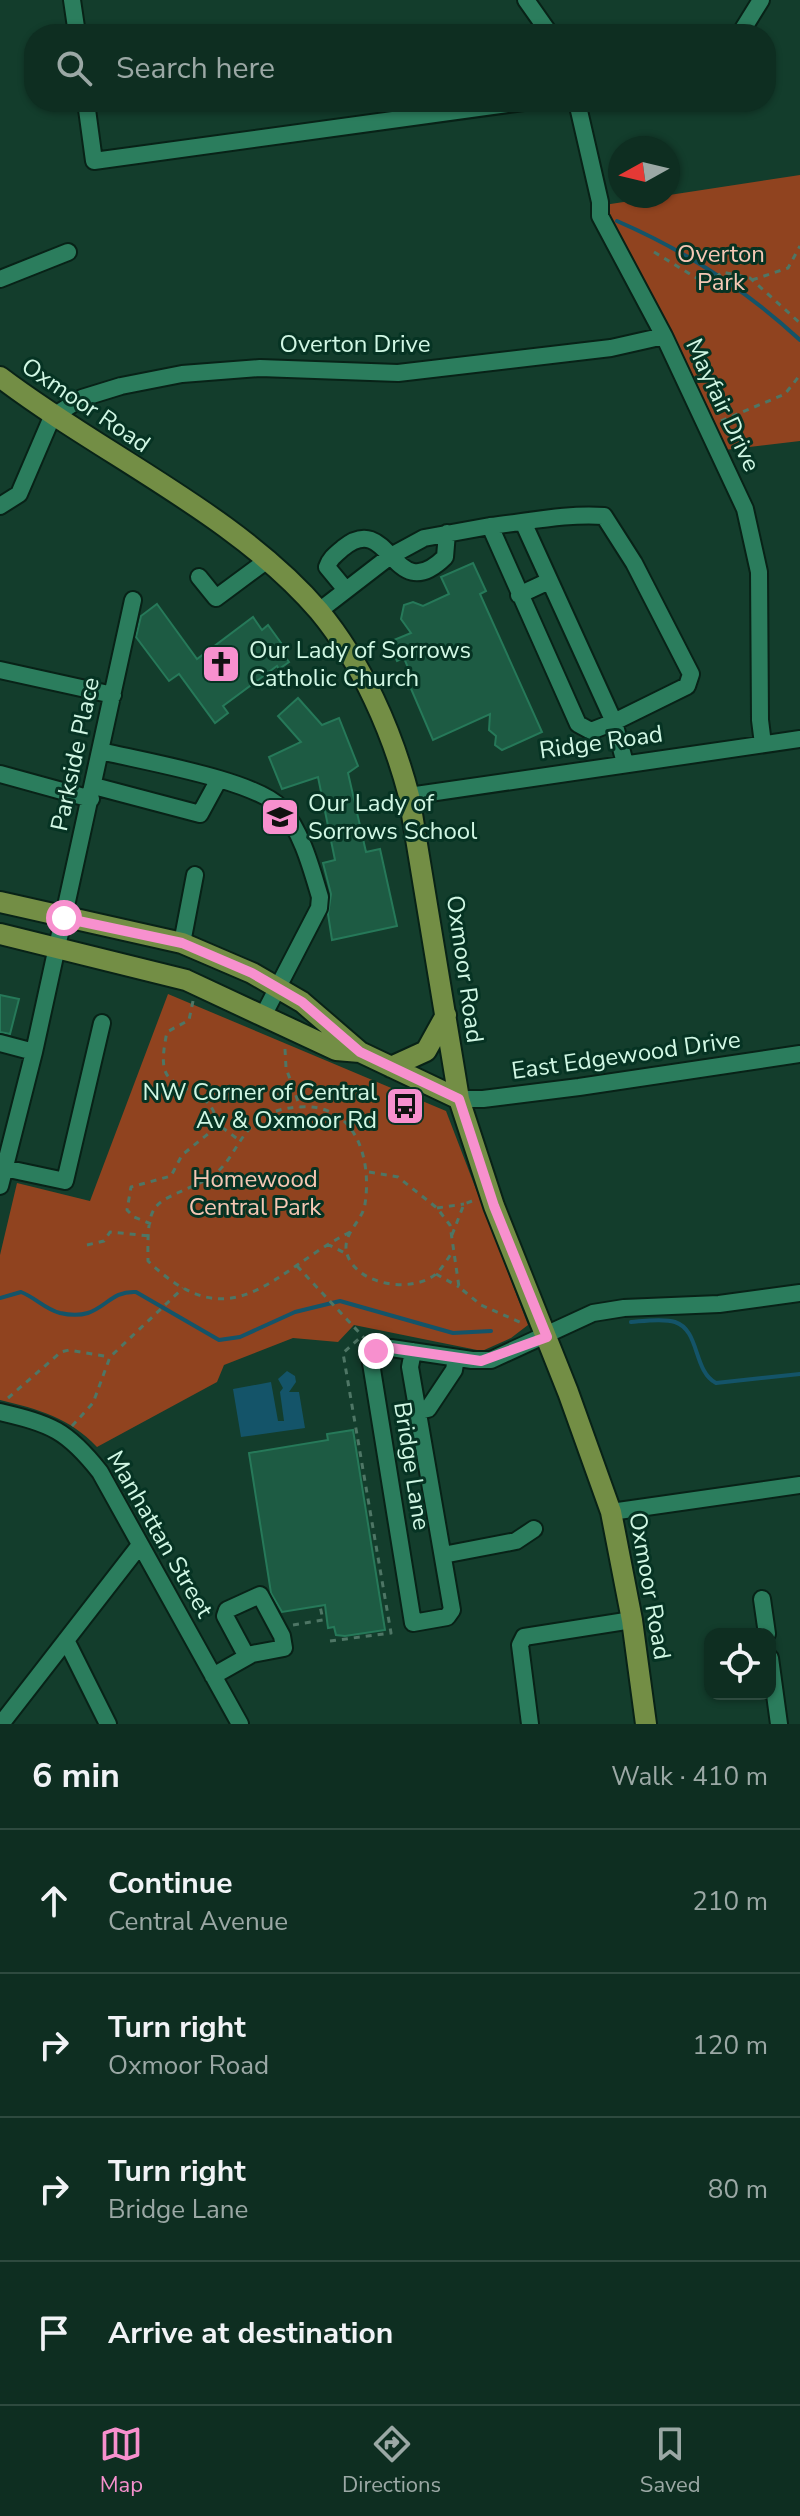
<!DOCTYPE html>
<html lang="en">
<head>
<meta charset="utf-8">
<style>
	body { margin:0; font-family:"Nunito Sans",sans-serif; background:#17362a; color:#f1f3f6 }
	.controls { position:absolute; right:24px; bottom:24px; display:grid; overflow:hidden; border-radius:16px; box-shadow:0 2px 6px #0004 }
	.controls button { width:72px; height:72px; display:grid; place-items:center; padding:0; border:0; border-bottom:2px solid #2e4a3f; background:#0e2e21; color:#f1f3f6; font:40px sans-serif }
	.compass { position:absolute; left:608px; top:136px; width:72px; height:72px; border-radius:50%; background:#0e2e21; box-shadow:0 2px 6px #0004; rotate:262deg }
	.stop { position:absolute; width:24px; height:24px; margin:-18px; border:6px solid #f790ce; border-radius:50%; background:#fff }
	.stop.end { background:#f790ce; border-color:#fff; box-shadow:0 2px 8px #0008 }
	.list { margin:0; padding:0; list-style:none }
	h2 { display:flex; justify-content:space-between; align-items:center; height:104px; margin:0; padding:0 32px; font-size:34px }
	h2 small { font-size:26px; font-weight:400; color:#9ba8a5 }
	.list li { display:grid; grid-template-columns:52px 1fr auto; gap:24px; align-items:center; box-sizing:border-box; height:144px; padding:0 32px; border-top:2px solid #2e4a3f }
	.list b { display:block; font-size:30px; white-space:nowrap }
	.list p { margin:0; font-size:26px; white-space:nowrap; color:#9ba8a5 }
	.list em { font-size:26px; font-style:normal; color:#9ba8a5 }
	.icon { flex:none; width:44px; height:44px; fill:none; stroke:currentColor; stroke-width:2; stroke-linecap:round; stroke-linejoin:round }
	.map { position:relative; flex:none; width:800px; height:1724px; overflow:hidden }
	.search { position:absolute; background:#0e2e21; box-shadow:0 2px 6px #0004; left:24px; right:24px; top:24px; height:88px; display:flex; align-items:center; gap:20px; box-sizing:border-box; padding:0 28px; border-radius:32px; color:#9ba8a5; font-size:30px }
	.sheet { height:680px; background:#0e2e21 }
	nav { display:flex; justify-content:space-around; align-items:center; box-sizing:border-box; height:112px; border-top:2px solid #2e4a3f; background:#0e2e21; font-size:22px; color:#9ba8a5 }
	nav a { display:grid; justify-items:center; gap:4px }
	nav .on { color:#f790ce }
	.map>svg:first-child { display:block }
	.green { fill:#90431f }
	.water { fill:#145469 }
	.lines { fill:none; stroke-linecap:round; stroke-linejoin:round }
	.stream { stroke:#145469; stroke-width:4 }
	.building { fill:#1d5b43; stroke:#267959; stroke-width:2 }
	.minor-casing { stroke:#082217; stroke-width:20 }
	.major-casing { stroke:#082217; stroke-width:24 }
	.path { stroke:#4e7665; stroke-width:3; stroke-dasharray:6 6; stroke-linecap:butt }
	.minor { stroke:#2b7d5d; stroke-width:16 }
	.major { stroke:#738e45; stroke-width:20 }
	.route { stroke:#f790ce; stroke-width:10 }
	.labels { text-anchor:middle; stroke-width:6; stroke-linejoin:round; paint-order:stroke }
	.park-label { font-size:24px; fill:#f5c7b4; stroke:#063323 }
	.street-label { font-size:24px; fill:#d1f7e4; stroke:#063323 }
	.poi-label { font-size:24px; fill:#d1f7e4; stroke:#063323; text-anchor:start }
</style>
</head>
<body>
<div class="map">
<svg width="800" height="1724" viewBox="0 0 800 1724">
	<rect width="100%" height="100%" fill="#133d2c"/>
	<path class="green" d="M800,175v266l-76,9 -120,-245z
		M168,994l278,117 82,214 -17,13 -29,13 -128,-26 -16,17 -45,-4 -69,27 -7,17 -120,65c-27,-29 -59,-38 -97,-47v-145l17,-72 73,18z"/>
	<path class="water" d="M287,1371l8,5 1,6 -7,10h10l6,36 -64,9 -8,-48 38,-7 7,39h6l-4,-29 3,-4 -5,-9z"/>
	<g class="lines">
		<path class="stream" d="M617,221c69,30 128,68 183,119
			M0,1298l21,-6c15,6 24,17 39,21 43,10 44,-23 76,-21l83,48 21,-3 55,-25 45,-11 113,32 38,-2
			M631,1322c13,-1 32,-4 44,0 25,8 18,49 41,61l84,-9"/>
	</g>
	<path class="building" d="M473,563l13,28 -6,3 62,138 -40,18 -7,-5 1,-9 -7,-6 1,-16 -57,26 -24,-56 5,-2 -10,-24 -7,3 -8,-19 22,-9 -10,-14 3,-14 9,-3 10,4 26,-12 -8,-17z
		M157,604l40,55 56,-42 9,13 6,-5 16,22 -4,3 9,12 -10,7 -2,-3 -54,40 5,7 -13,10 -36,-49 -10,7 -33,-44 5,-21z
		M298,698l24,27 17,-7 19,48 -10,7 18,79 14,-3 17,77 -65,14 -4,-26 3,-20 -8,-31 12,-3 -17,-83 -36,12 -13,-32 32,-15 -23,-26z
		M0,995l19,4 -9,35 -10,-2z
		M353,1430l32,200 -40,6 -9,-1 -2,-8 -6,1 -3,-23 -43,7 -11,-19 -22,-140 79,-13 -1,-6z"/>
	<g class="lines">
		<g class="minor-casing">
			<path id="minor" d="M72,0l5,34
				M526,0l24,34
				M740,34l21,-34
				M86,102l8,59 429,-59
				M577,102l23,100v14l64,120 81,173 14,63 1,148 3,24
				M0,279l68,-27
				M0,506l19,-12 33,-77 30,-19 39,-12 61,-12 78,-6 138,5 213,-25 53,-12
				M523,522l91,200 73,-36 4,-12 -57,-111 -30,-47c-36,-3 -77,6 -114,10l88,198 13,7 23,-9 11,41
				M199,577l17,21 50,-37
				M346,590l-19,-23c3,-9 9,-13 16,-19 48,-39 49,61 102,9l2,-24
				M519,595l30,-14
				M319,611l70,-54 35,-19 66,-12
				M0,670l113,25
				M101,751c40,10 155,29 180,57 21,24 30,59 39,89l-1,11 -55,106
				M0,774l91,25
				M94,786l106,28 18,-33
				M409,796l391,-57
				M182,943l13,-68
				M0,1043l34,9
				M459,1099h24l96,-12 221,-33
				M4,1168l61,13 37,-158
				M0,1186l34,-134 99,-452
				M413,1351l-3,16 42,243 -5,7 -34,6 -42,-260 5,-12 15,-3 81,12h19l102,-47 31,-5 95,-4 81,-11
				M418,1411l10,-2 26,-39 2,-12
				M0,1412c51,12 67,18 100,60l140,252
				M611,1512l189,-27
				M443,1555l73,-14 18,-12
				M762,1599l5,35
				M66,1640l42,84
				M770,1658l9,66
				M213,1676l39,-22 32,-6 -2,-12 -22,-41 -33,15 -2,6 22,41
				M1,1724l139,-179
				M530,1724l-10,-79 4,-8 108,-17"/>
		</g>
		<g class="major-casing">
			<path id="major" d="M0,377c101,77 237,138 319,234 43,52 73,120 90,185l50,303 35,107 74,186 43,120 21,108 14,104
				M0,902l182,41 70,30 50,29 58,50 99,47
				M0,934l186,46 150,70 24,2
				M391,1067l35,-16 20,-36"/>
		</g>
		<path class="path" d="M654,252l49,30h8l11,-10 28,6 50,45
			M752,280l36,-12 12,-22
			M721,421l64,-27 15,-19
			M193,1001l-4,19 -22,12c-12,57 7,44 40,70 6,5 9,16 12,23
			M285,1049l1,19 14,39
			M369,1172l29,5 39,31 13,17 9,62 22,18 43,19
			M437,1208l27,-4
			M151,1224l-17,-7 -7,-7 4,-23 40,-11 11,-21 37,-30 20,15
			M350,1232c-78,40 -117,111 -202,29 -1,-62 4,-56 54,-79 42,-19 31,-70 96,-75 58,-5 74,52 67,97 -2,17 -24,30 -18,50 10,32 67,40 90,19 5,-5 10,-13 14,-19
			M452,1235l12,-31 8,-3
			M327,1244l20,10
			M87,1245l17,-4 6,-9 40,4
			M297,1266l71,76
			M436,1274l23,13
			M8,1398l53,-46 8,-2 41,7
			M72,1426l21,-23 17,-46 73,-69
			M293,1625l30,-5 -3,-14
			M330,1641l61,-8 -48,-280 19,-17"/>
		<use href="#minor" class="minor"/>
		<use href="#major" class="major"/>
	</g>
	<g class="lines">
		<path class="route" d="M64,918l118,25 70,30 50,29 58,50 99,47 35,107 53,131 -66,24 -90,-13 -15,3"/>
	</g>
	<defs>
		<g id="church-square" transform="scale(2)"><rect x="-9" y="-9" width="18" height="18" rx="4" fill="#f790ce" stroke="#063323"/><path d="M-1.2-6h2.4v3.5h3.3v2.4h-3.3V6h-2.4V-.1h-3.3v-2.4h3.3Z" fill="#111"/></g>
		<g id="school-square" transform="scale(2)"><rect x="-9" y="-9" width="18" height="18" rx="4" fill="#f790ce" stroke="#063323"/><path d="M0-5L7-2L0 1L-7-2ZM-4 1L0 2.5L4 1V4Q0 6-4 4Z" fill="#111"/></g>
		<g id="bus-square" transform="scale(2)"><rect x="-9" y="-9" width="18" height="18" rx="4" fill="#f790ce" stroke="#063323"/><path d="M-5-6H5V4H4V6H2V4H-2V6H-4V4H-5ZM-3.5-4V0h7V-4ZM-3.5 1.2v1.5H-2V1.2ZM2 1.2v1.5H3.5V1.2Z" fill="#111"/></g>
	</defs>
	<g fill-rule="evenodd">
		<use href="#church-square" x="221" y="664"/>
		<use href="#school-square" x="280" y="817"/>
		<use href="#bus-square" x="405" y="1106"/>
	</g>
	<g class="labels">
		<g class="park-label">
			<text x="721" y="262">Overton<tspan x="721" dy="28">Park</tspan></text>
			<text x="255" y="1187">Homewood<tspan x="255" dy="28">Central Park</tspan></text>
		</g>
		<g class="street-label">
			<text x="355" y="352">Overton Drive</text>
			<text transform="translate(86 405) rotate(34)" y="8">Oxmoor Road</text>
			<text transform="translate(723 405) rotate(65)" y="8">Mayfair Drive</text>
			<text transform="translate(601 742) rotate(-8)" y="8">Ridge Road</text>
			<text transform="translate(75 754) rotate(-78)" y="8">Parkside Place</text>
			<text transform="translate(465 969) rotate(82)" y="8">Oxmoor Road</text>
			<text transform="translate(626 1055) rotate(-8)" y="8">East Edgewood Drive</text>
			<text transform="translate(412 1466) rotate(81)" y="8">Bridge Lane</text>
			<text transform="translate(160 1534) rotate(60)" y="8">Manhattan Street</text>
			<text transform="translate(650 1586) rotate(80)" y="8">Oxmoor Road</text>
		</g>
		<g class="poi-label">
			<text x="249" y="658">Our Lady of Sorrows<tspan x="249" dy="28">Catholic Church</tspan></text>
			<text x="308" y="811">Our Lady of<tspan x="308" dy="28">Sorrows School</tspan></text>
			<text x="377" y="1100" text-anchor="end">NW Corner of Central<tspan x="377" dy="28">Av &amp; Oxmoor Rd</tspan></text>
		</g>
	</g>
</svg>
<div class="controls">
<button><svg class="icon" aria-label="locate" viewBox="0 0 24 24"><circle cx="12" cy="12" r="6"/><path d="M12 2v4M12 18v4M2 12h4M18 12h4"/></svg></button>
</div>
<svg class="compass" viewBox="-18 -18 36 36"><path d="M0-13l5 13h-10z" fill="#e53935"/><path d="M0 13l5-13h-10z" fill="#9ba8a5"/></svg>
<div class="stop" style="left:64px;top:918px"></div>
<div class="stop end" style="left:376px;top:1351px"></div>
<div class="search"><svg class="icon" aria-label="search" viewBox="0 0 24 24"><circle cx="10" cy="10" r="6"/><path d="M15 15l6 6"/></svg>Search here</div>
</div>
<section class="sheet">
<h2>6 min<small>Walk · 410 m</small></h2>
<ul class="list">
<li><svg class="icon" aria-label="ahead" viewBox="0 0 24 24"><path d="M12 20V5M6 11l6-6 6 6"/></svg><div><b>Continue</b><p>Central Avenue</p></div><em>210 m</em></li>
<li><svg class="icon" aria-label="right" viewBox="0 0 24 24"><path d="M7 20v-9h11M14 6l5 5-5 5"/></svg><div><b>Turn right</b><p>Oxmoor Road</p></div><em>120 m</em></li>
<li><svg class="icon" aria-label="right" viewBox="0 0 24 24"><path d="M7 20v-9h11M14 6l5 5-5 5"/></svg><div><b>Turn right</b><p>Bridge Lane</p></div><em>80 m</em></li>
<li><svg class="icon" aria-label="arrive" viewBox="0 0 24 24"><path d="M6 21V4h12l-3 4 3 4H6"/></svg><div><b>Arrive at destination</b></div></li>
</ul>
</section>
<nav>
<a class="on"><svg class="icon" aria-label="map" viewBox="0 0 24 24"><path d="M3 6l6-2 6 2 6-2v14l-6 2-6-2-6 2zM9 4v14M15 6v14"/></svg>Map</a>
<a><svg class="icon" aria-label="directions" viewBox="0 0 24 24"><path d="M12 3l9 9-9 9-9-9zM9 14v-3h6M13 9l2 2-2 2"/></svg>Directions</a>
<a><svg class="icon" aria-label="saved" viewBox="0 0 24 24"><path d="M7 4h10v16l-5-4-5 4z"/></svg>Saved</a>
</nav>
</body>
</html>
